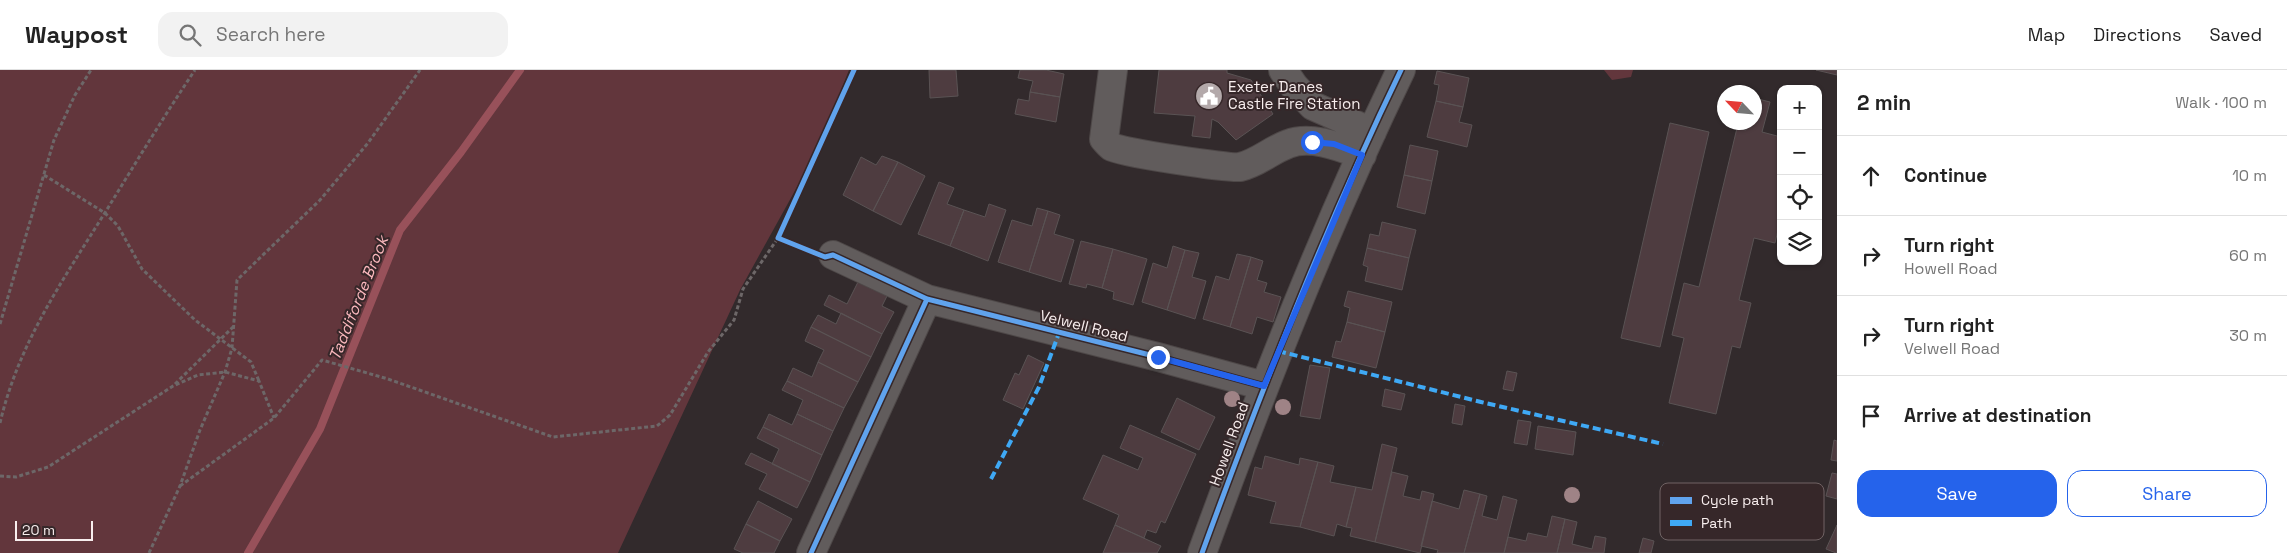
<!DOCTYPE html>
<html lang="en">
<head>
<meta charset="utf-8">
<style>
	body { margin:0; font-family:"Space Grotesk",sans-serif; background:#f2f2f2; color:#222 }
	.controls { position:absolute; right:15px; top:15px; display:grid; overflow:hidden; border-radius:10px; box-shadow:0 1px 4px #0004 }
	.controls button { width:45px; height:45px; display:grid; place-items:center; padding:0; border:0; border-bottom:1px solid #e0e0e0; background:#fff; color:#222; font:25px sans-serif }
	.compass { position:absolute; left:1717px; top:15px; width:45px; height:45px; border-radius:50%; background:#fff; box-shadow:0 1px 4px #0004; rotate:296deg }
	.scale { position:absolute; left:15px; bottom:12px; width:78px; box-sizing:border-box; padding-left:5px; border:2px solid #f8eeee; border-top:0; font-size:14px; line-height:18px; white-space:nowrap; color:#f8eeee; -webkit-text-stroke:4px #362729; paint-order:stroke }
	.stop { position:absolute; width:15px; height:15px; margin:-11px; border:4px solid #2563eb; border-radius:50%; background:#fff }
	.stop.end { background:#2563eb; border-color:#fff; box-shadow:0 1px 5px #0008 }
	.list { margin:0; padding:0; list-style:none }
	h2 { display:flex; justify-content:space-between; align-items:center; height:65px; margin:0; padding:0 20px; font-size:21px }
	h2 small { font-size:16px; font-weight:400; color:#767676 }
	.list li { display:grid; grid-template-columns:32px 1fr auto; gap:15px; align-items:center; box-sizing:border-box; height:80px; padding:0 20px; border-top:1px solid #e0e0e0 }
	.list b { display:block; font-size:19px; white-space:nowrap }
	.list p { margin:0; font-size:16px; white-space:nowrap; color:#767676 }
	.list em { font-size:16px; font-style:normal; color:#767676 }
	.actions { display:flex; gap:10px; padding:15px 20px }
	.actions a { flex:1; padding:11px 0; border:1px solid #2563eb; border-radius:15px; text-align:center; font-size:18px; color:#2563eb }
	.actions .main { background:#2563eb; color:#fff }
	.icon { flex:none; width:28px; height:28px; fill:none; stroke:currentColor; stroke-width:2; stroke-linecap:round; stroke-linejoin:round }
	.map { position:relative; flex:none; width:1837px; height:483px; overflow:hidden }
	header { display:flex; align-items:center; gap:30px; box-sizing:border-box; height:70px; padding:0 25px; background:#fff; border-bottom:1px solid #e0e0e0 }
	header strong { font-size:24px }
	nav { display:flex; gap:28px; margin-inline-start:auto; font-size:18px }
	.search { width:350px; height:45px; background:#f2f2f2; display:flex; align-items:center; gap:12px; box-sizing:border-box; padding:0 18px; border-radius:15px; color:#767676; font-size:19px }
	main { display:flex }
	aside { flex:1; background:#fff }
	.map>svg:first-child { display:block }
	.green { fill:#62363c }
	.lines { fill:none; stroke-linecap:round; stroke-linejoin:round }
	.stream { stroke:#98515a; stroke-width:8 }
	.building { fill:#4e3c40; stroke:#5a5354 }
	.minor-casing { stroke:#4e4848; stroke-width:30 }
	.path { stroke:#6d6768; stroke-width:3; stroke-dasharray:4 2.5; stroke-linecap:butt }
	.minor { stroke:#615c5c; stroke-width:28 }
	.quiet { stroke:#3fa9f5; stroke-width:4; stroke-dasharray:8 4; stroke-linecap:butt }
	.cycleway-casing { stroke:#362729; stroke-width:8 }
	.cycleway { stroke:#60a3ed; stroke-width:5 }
	.tree { fill:#9f8386 }
	.route { stroke:#2563eb; stroke-width:6 }
	.labels { text-anchor:middle; stroke-width:4; stroke-linejoin:round; paint-order:stroke }
	.poi-label { font-size:15px; fill:#f8eeee; stroke:#362729; text-anchor:start }
	.street-label { font-size:15px; fill:#f8eeee; stroke:#362729 }
	.water-label { font-size:16px; font-style:italic; fill:#fbb8bd; stroke:#362729 }
	.key { fill:#362729; stroke:#706364; stroke-width:1 }
	.key-label { font-size:14px; fill:#f8eeee }
</style>
</head>
<body>
<header>
<strong>Waypost</strong>
<div class="search"><svg class="icon" aria-label="search" viewBox="0 0 24 24"><circle cx="10" cy="10" r="6"/><path d="M15 15l6 6"/></svg>Search here</div>
<nav><a>Map</a><a>Directions</a><a>Saved</a></nav>
</header>
<main>
<div class="map">
<svg width="1837" height="483" viewBox="0 0 1837 483">
	<rect width="100%" height="100%" fill="#322a2c"/>
	<path class="green" d="M0,0h849l-31,79 -78,141 -122,263h-618z
		M1604,0h29l-2,7 -19,3z"/>
	<g class="lines">
		<path class="stream" d="M248,483l72,-124 80,-199 61,-78 59,-82"/>
	</g>
	<path class="building" d="M929,0h27l2,26 -28,2z
		M1020,0h26l18,4 -4,23 -30,-5 3,-11 -15,-3z
		M1159,0h68v3l24,7 22,34 -37,26 -18,-18 -6,-3 -2,19 -18,-2 3,-20 -41,-3z
		M1816,0h21v5z
		M1437,1l32,7 -6,29 -27,-6 3,-16 -5,-1z
		M1030,22l30,5 -4,25 -41,-8 3,-15 11,2z
		M1754,28l16,4 -8,30 19,5v80l-6,26 -21,-5 -15,62 12,3 -11,45 -8,-2 -16,68 -47,-11 15,-65 -12,-3 12,-52 15,4 38,-159 9,2 2,-8h6z
		M1436,31l27,6 -4,15 13,3 -5,22 -40,-10z
		M1670,53l39,9 -49,215 -39,-9z
		M1410,75l28,6 -6,30 -28,-6z
		M882,86l16,6 -25,49 -30,-16 18,-38 15,8z
		M898,92l27,14 -24,49 -28,-14z
		M1404,105l28,6 -7,33 -28,-7z
		M939,112l15,6 -7,16 17,6 -14,36 -32,-12z
		M989,134l17,6 -18,51 -38,-15 14,-36 21,7z
		M1037,138l11,3 -19,61 -31,-10 14,-42 20,6z
		M1048,141l12,4 -6,19 20,6 -13,42 -32,-10z
		M1382,152l34,8 -7,28 -42,-10 3,-14 9,2z
		M1081,171l32,8 -11,39 -15,-4 -1,4 -17,-4z
		M1173,176l12,4 -18,60 -25,-8 11,-39 14,5z
		M1367,178l42,10 -7,32 -37,-9 3,-14 -5,-2z
		M1113,179l34,10 -14,46 -20,-6 1,-7 -12,-4z
		M1185,180l14,3 -7,24 14,4 -11,38 -28,-9z
		M1237,184l14,3 -21,70 -27,-8 13,-43 13,4z
		M1251,187l12,4 -6,19 10,3 -3,9 17,5 -8,25 -16,-5 -5,17 -22,-7z
		M858,212l29,14 -5,10 12,6 -12,22 -58,-29 5,-10 18,9z
		M1348,221l44,11 -7,30 -38,-10 3,-14 -6,-2z
		M841,243l41,21 -11,23 -60,-30 7,-12 18,9z
		M1347,252l38,10 -9,36 -44,-11 4,-16 5,1z
		M811,257l60,30 -13,25 -40,-20 6,-12 -19,-9z
		M1028,285l16,8 -21,46 -20,-9 12,-27 4,2z
		M818,292l40,20 -14,26 -57,-27 6,-13 19,9z
		M1310,295l20,3 -10,51 -20,-3z
		M1507,301l10,2 -4,18 -10,-2z
		M787,311l57,27 -11,23 -36,-17 6,-14 -21,-10z
		M1385,319l20,5 -4,16 -19,-4z
		M1177,328l38,19 -16,33 -38,-18z
		M1455,334l10,2 -3,19 -10,-2z
		M769,344l23,11 5,-11 36,17 -11,24 -59,-28z
		M1518,350l13,2 -4,23 -13,-2z
		M1130,355l66,29 -31,69 -4,-2 -5,12 -9,-3 -3,8 -29,-13 4,-10 -36,-16 20,-44 35,15 5,-12 -23,-10z
		M1538,356l38,6 -3,23 -38,-6z
		M763,357l59,28 -12,27 -38,-18 7,-15 -22,-11z
		M1834,370l3,1v20l-6,-1z
		M1382,374l15,4 -22,94 -25,-6 2,-8 -6,-1 10,-40 16,3z
		M751,383l59,29 -13,26 -38,-19 8,-15 -22,-10z
		M1265,386l34,9 1,-7 18,4 -18,65 -30,-4 6,-21 -28,-7 7,-28 7,2z
		M1318,392l16,4 -4,16 26,5 -10,40 -9,-3 -3,12 -34,-9z
		M1392,402l16,4 -5,20 17,4 2,-9 12,3 -14,59 -45,-11z
		M1832,403l5,1v25l-11,-3z
		M1464,420l16,4 -16,59h-27l1,-3 -17,-4 11,-45 27,8z
		M1480,424l7,2 -5,20 15,4 6,-24 14,4 -13,53h-40z
		M758,431l34,18 -12,22 -34,-17z
		M1552,446l13,3 -8,34h-53l4,-16 18,4 2,-8 19,4z
		M1565,449l12,3 -5,22 20,5 3,-13 11,2 -2,15h-47z
		M746,454l34,17 -6,12h-31l-9,-4z
		M1115,455l46,21 -4,7h-54z
		M1837,455v28h-1l-10,-4z
		M1643,468l11,3 -3,12h-12z"/>
	<g class="lines">
		<g class="minor-casing">
			<path id="minor" d="M1113,0l-9,69c2,2 5,6 8,8 7,5 119,22 128,20 18,-4 31,-17 48,-23 23,-9 52,3 74,11
				M1283,0l11,16 19,20 59,26
				M833,185l94,44 231,58 106,29
				M811,483l116,-254
				M1202,483c60,-164 123,-326 199,-483"/>
		</g>
		<path class="path" d="M44,105l61,38 13,13 24,43 53,51 56,42 8,19
			M0,254l54,-184 21,-45 16,-25
			M175,314l58,-57
			M0,353c19,-81 63,-143 106,-212 29,-47 58,-95 89,-141
			M0,406l16,1 32,-10 125,-81 25,-11 27,-3 34,9 15,37
			M180,416l94,-68 48,-58 66,19 165,58 104,-11 13,-11 38,-63 26,-32 9,-31 35,-51
			M149,483l31,-67 20,-56 25,-58 7,-24 5,-68 83,-80 48,-57 52,-73"/>
		<use href="#minor" class="minor"/>
		<path class="quiet" d="M1278,281l203,51 182,42
			M991,409l48,-92 20,-54"/>
		<g class="cycleway-casing">
			<path id="cycleway" d="M854,0l-76,168 47,19 8,-2 94,44 231,58 106,29
				M811,483l116,-254
				M1202,483c60,-164 123,-326 199,-483"/>
		</g>
		<use href="#cycleway" class="cycleway"/>
	</g>
	<g class="tree">
		<circle cx="1232" cy="329" r="8"/>
		<circle cx="1283" cy="337" r="8"/>
		<circle cx="1572" cy="425" r="8"/>
	</g>
	<g class="lines">
		<path class="route" d="M1158,287l106,29 98,-231 -28,-11 -22,-2"/>
	</g>
	<defs>
		<g id="civic-disc" transform="scale(1.4375)"><circle r="9.5" fill="#b3a9aa" stroke="#362729"/><path d="M-.6-6.5H3V-4.5H.6V-3L4-1V1h2V6H-6V1h2V-1L-.6-3ZM-1.2 2.5V6h2.4V2.5Z" fill="#fff"/></g>
	</defs>
	<g fill-rule="evenodd">
		<use href="#civic-disc" x="1209" y="26"/>
	</g>
	<g class="labels">
		<g class="poi-label">
			<text x="1228" y="22">Exeter Danes<tspan x="1228" dy="17">Castle Fire Station</tspan></text>
		</g>
		<g class="street-label">
			<text transform="translate(1084 256) rotate(14)" y="5">Velwell Road</text>
			<text transform="translate(1229 374) rotate(-70)" y="5">Howell Road</text>
		</g>
		<g class="water-label">
			<text transform="translate(358 228) rotate(-68)" y="6">Taddiforde Brook</text>
		</g>
	</g>
	<rect x="1660" y="413" width="164" height="57" rx="8" class="key"/>
	<rect x="1670" y="427" width="22" height="7" fill="#60a3ed"/>
	<rect x="1670" y="450" width="22" height="6" fill="#3fa9f5"/>
	<g class="key-label">
		<text x="1701" y="435">Cycle path</text>
		<text x="1701" y="458">Path</text>
	</g>
</svg>
<div class="controls">
<button>+</button>
<button>−</button>
<button><svg class="icon" aria-label="locate" viewBox="0 0 24 24"><circle cx="12" cy="12" r="6"/><path d="M12 2v4M12 18v4M2 12h4M18 12h4"/></svg></button>
<button><svg class="icon" aria-label="layers" viewBox="0 0 24 24"><path d="M12 4l9 5-9 5-9-5zM3 14l9 5 9-5"/></svg></button>
</div>
<svg class="compass" viewBox="-18 -18 36 36"><path d="M0-13l5 13h-10z" fill="#e53935"/><path d="M0 13l5-13h-10z" fill="#767676"/></svg>
<div class="scale">20 m</div>
<div class="stop" style="left:1312px;top:72px"></div>
<div class="stop end" style="left:1158px;top:287px"></div>
</div>
<aside>
<h2>2 min<small>Walk · 100 m</small></h2>
<ul class="list">
<li><svg class="icon" aria-label="ahead" viewBox="0 0 24 24"><path d="M12 20V5M6 11l6-6 6 6"/></svg><div><b>Continue</b></div><em>10 m</em></li>
<li><svg class="icon" aria-label="right" viewBox="0 0 24 24"><path d="M7 20v-9h11M14 6l5 5-5 5"/></svg><div><b>Turn right</b><p>Howell Road</p></div><em>60 m</em></li>
<li><svg class="icon" aria-label="right" viewBox="0 0 24 24"><path d="M7 20v-9h11M14 6l5 5-5 5"/></svg><div><b>Turn right</b><p>Velwell Road</p></div><em>30 m</em></li>
<li><svg class="icon" aria-label="arrive" viewBox="0 0 24 24"><path d="M6 21V4h12l-3 4 3 4H6"/></svg><div><b>Arrive at destination</b></div></li>
</ul>
<div class="actions"><a class="main">Save</a><a>Share</a></div>
</aside>
</main>
</body>
</html>
